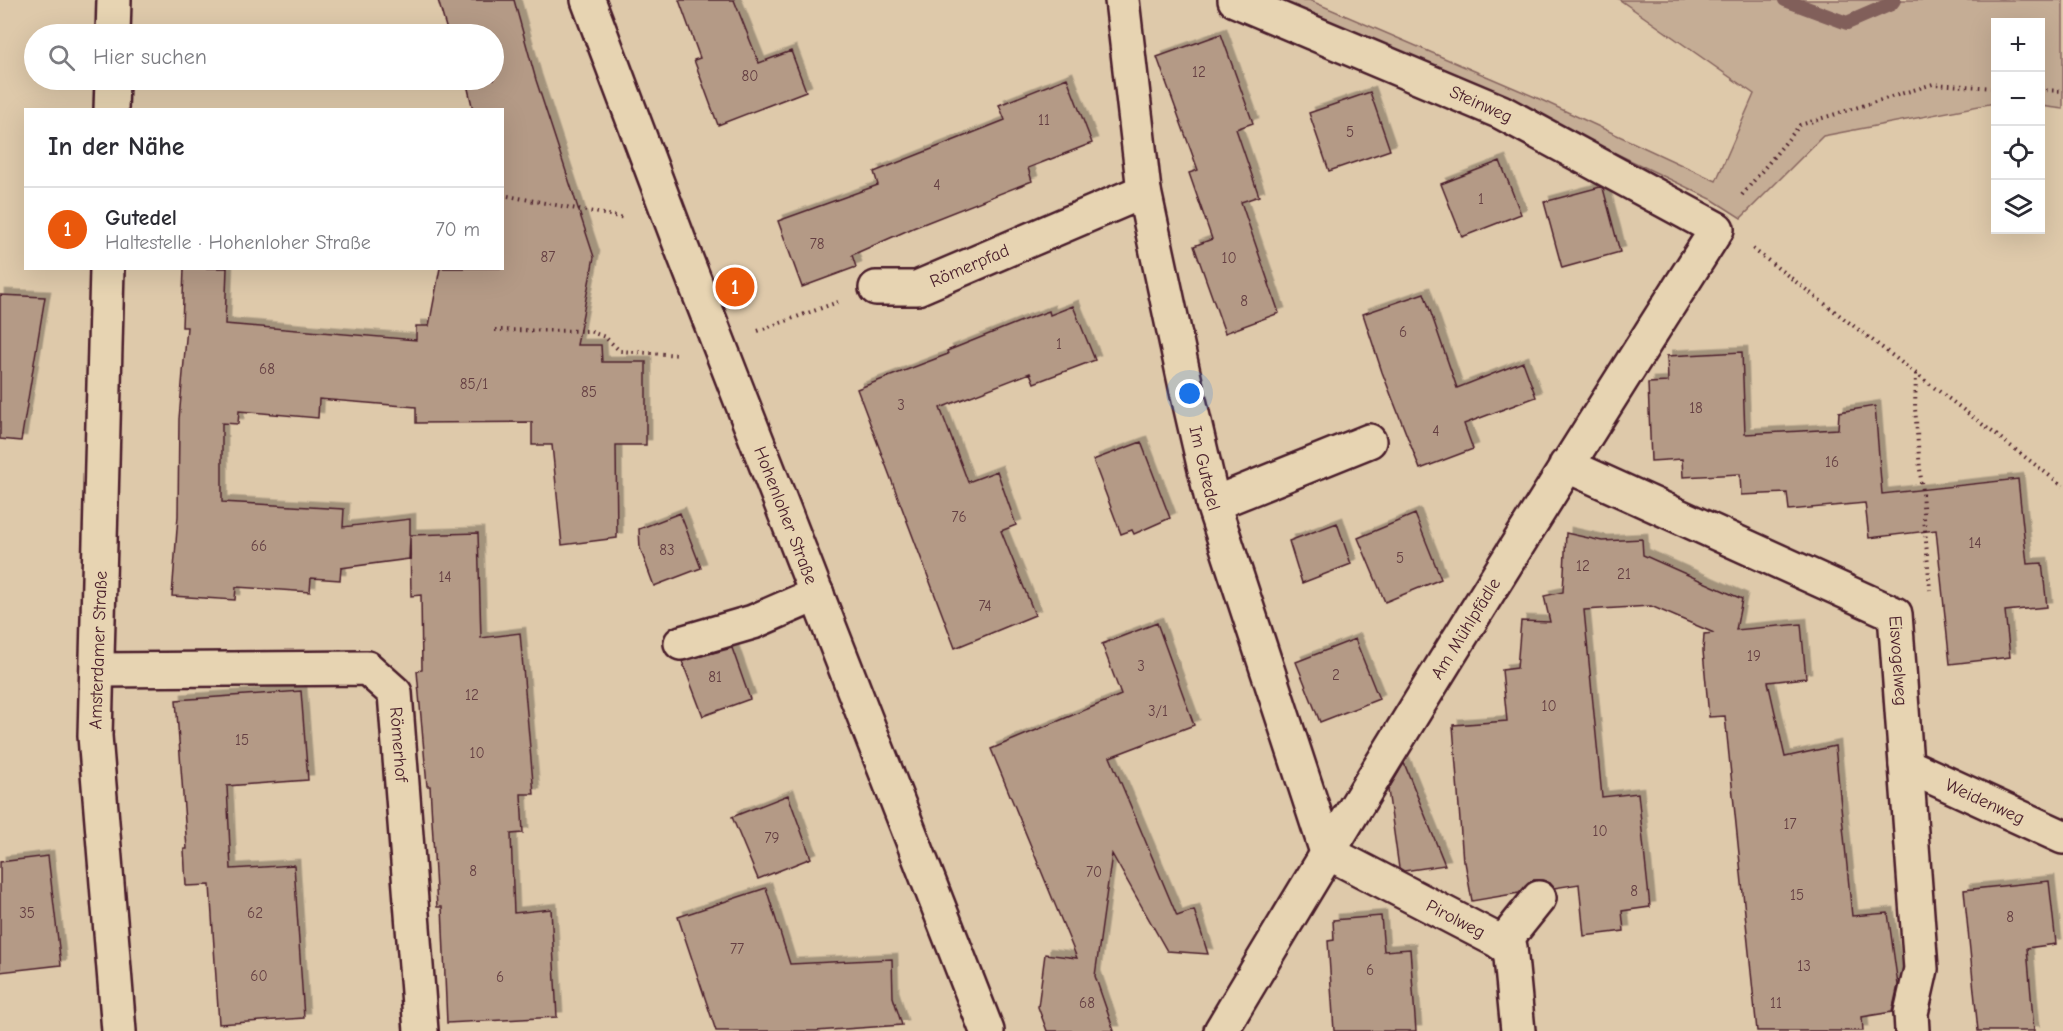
<!DOCTYPE html>
<html lang="de">
<head>
<meta charset="utf-8">
<style>
	body { margin:0; font-family:"Comic Neue",sans-serif; background:#f7f7f7; color:#2b2b33 }
	.controls { position:absolute; right:18px; top:18px; display:grid; overflow:hidden; border-radius:0px; box-shadow:0 6px 24px #0002 }
	.controls button { width:54px; height:54px; display:grid; place-items:center; padding:0; border:0; border-bottom:2px solid #e1e1e2; background:#fff; color:#2b2b33; font:30px sans-serif }
	.you { position:absolute; left:1190px; top:394px; width:21px; height:21px; margin:-15px; border:4px solid #fff; border-radius:50%; background:#1a73e8; box-shadow:0 0 0 9px #1a73e833 }
	.badge { display:grid; place-items:center; width:39px; height:39px; border-radius:50%; background:#ea580c; color:#fff; font-size:20px; font-weight:700 }
	.pin { position:absolute; translate:-50% -50%; border:3px solid #fff; box-shadow:0 2px 6px #0006 }
	.list { margin:0; padding:0; list-style:none }
	h2 { display:flex; justify-content:space-between; align-items:center; height:78px; margin:0; padding:0 24px; font-size:26px }
	h2 small { font-size:20px; font-weight:400; color:#7c7c81 }
	.list li { display:grid; grid-template-columns:39px 1fr auto; gap:18px; align-items:center; box-sizing:border-box; height:84px; padding:0 24px; border-top:2px solid #e1e1e2 }
	.list b { display:block; font-size:22px; white-space:nowrap }
	.list p { margin:0; font-size:20px; white-space:nowrap; color:#7c7c81 }
	.list em { font-size:20px; font-style:normal; color:#7c7c81 }
	.icon { flex:none; width:33px; height:33px; fill:none; stroke:currentColor; stroke-width:2; stroke-linecap:round; stroke-linejoin:round }
	.map { position:relative; flex:none; width:2063px; height:1031px; overflow:hidden }
	.search { position:absolute; background:#fff; box-shadow:0 6px 24px #0002; left:24px; top:24px; width:480px; height:66px; display:flex; align-items:center; gap:15px; box-sizing:border-box; padding:0 21px; border-radius:33px; color:#7c7c81; font-size:22px }
	.panel { position:absolute; background:#fff; box-shadow:0 6px 24px #0002; left:24px; top:108px; width:480px; height:162px; border-radius:0px }
	.map>svg:first-child { display:block }
	.green { fill:#c5ad95; stroke:#886660; stroke-width:1.5 }
	.lines { fill:none; stroke-linecap:round; stroke-linejoin:round }
	.stream { stroke:#815e5a; stroke-width:14 }
	.building { fill:#b49a86; stroke:#4a1f2b; stroke-width:1.5; filter:url(#shadow) }
	.minor-casing { stroke:#4a1f2b; stroke-width:38 }
	.path { stroke:#4a1f2b; stroke-width:4; stroke-dasharray:1.5 4.5; stroke-linecap:butt }
	.minor { stroke:#e7d4b2; stroke-width:33 }
	.labels { text-anchor:middle; stroke-width:5; stroke-linejoin:round; paint-order:stroke }
	.number-label { font-size:15px; fill:#643e42 }
	.street-label { font-size:18px; fill:#4a1f2b; stroke:#e7d4b2 }
</style>
</head>
<body>
<div class="map">
<svg width="2063" height="1031" viewBox="0 0 2063 1031">
	<defs>
		<filter id="shadow"><feDropShadow dx="5.5" dy="-5.5" stdDeviation="0" flood-color="#0004"/></filter>
	</defs>
	<rect width="100%" height="100%" fill="#dec9aa"/>
	<filter id="ink" filterUnits="userSpaceOnUse"><feTurbulence type="fractalNoise" baseFrequency=".0167" numOctaves="2"/><feDisplacementMap in="SourceGraphic" scale="12" xChannelSelector="R" yChannelSelector="G"/><feConvolveMatrix kernelMatrix="1 2 1 2 8 2 1 2 1" color-interpolation-filters="sRGB"/></filter>
	<g filter="url(#ink)">
		<path class="green" d="M1280,0h29l226,97 181,84 38,-87 -134,-94h443v109l-22,-3 -1,-84h-44l-1,81 -172,33 -82,82 -28,-18 -204,-98z"/>
		<g class="lines">
			<path class="stream" d="M1785,0l62,23 44,-19 3,-4"/>
		</g>
		<path class="building" d="M438,0h76l22,80 58,177 -17,88h24l1,17h44v83h-30l1,93 -55,7 -10,-100h-20v-23l-116,1v-16l-97,-8 -1,19 -79,-7 -1,13 -16,-1v79l122,7 -1,18 67,-8v16l68,-2 3,105 39,-5 14,161h-13l2,39 -12,1 3,79 37,-4 6,108 -110,6 -5,-116h-5l-7,-121h-3l-10,-115 5,-1 -1,-75 -10,1 -1,-59 -1,22 -68,9 -1,12 -29,-2 -1,14 -74,-5 -1,13 -63,-4 6,-80 1,-97 8,-92h-5l2,-59h43l-2,56 191,16v-14h13l11,-58h62v-158h-29l-7,-30 -5,1 -1,-1h34v-46h-46z
			M679,0h55l25,63 32,-12 15,40 -88,34 -24,-65 6,-2z
			M1221,34l32,89 -17,6 23,67 -18,6 38,111 -54,20 -31,-87 18,-7 -23,-66 9,-3 -41,-113z
			M1067,78l25,65 -64,25 4,13 -119,47 -61,27 4,12 -54,20 -24,-66 100,-36 -4,-13 131,-52 -6,-15z
			M1370,92l20,58 -61,21 -20,-58z
			M1500,161l21,53 -59,23 -21,-53z
			M1600,187l3,1 17,64 -58,16 -18,-66z
			M1424,293l33,95 66,-26 13,35 -72,27 9,25 -53,20 -38,-97 -19,-58z
			M0,295l45,2 -24,144 -21,-2z
			M1073,306l22,54 -61,23 -4,-10 -90,35 28,74 29,-11 19,54 -15,6 34,84 -80,33 -98,-259 91,-35 -1,-3 77,-31 25,-9 1,4z
			M1742,352l3,82 93,-5 1,-17 36,-6 7,88 136,-15 9,85 15,-1 5,44 -42,4 5,46 -60,7 -14,-134 -67,8 -4,-35 -76,7 -2,-17 -46,2 -1,-21 -57,3 -1,-18 -31,2 -3,-78 20,-1 -1,-26z
			M1141,442l29,76 -36,16 -2,-4 -11,4 -28,-74z
			M680,513l21,55 -47,18 -14,-38 -1,-19z
			M1415,514l26,65 -56,23 -27,-64z
			M1337,523l14,41 -49,19 -13,-42z
			M1566,533l36,8 40,-2 1,16 99,44 -6,31 65,-6 5,54 -38,4 17,75 50,-11 17,170 36,-3 10,72 -6,27 -30,5 1,14h-106l-32,-315 -16,1 -6,-66 1,-17 10,-1 -63,-27 -67,4 18,187 36,-4 12,114 -28,4 2,20 -40,5 -5,-52 -25,4 -4,-5 -8,-3h-9l-14,13 -47,8 -7,-39h-2l-10,-137 54,-4 -5,-51 15,-2 4,-47 29,1 -6,-26 19,-4z
			M1157,623l37,102 -84,32 67,159 17,-6 14,44 -41,-3 -55,-97 -17,122 19,55h-67l-9,-24 7,-53 32,4 -86,-209 130,-54 -19,-51z
			M1355,639l24,60 -59,23 -24,-60z
			M732,648l18,51 -47,17 -21,-55z
			M301,691l7,89 -81,6 4,83 63,-4 10,153 -85,6 -9,-139 -24,1 -2,-37h3l-11,-149z
			M1404,763l41,102 -41,6 -5,-3 -11,-78z
			M788,795l23,63 -53,21 -26,-62z
			M48,856l13,109 -61,7v-110z
			M2049,881l7,63 -29,4 7,83h-56l-14,-141z
			M766,888l24,76 102,-5 1,38 9,28 -86,6h-100l-38,-114z
			M1381,916l3,35 26,-2 6,82h-82l-6,-90 6,-1 -1,-20z"/>
		<g class="lines">
			<g class="minor-casing">
				<g id="minor">
					<path id="s1" d="M588,0l94,249 305,782"/>
					<path id="s2" d="M1122,0l22,191 42,196 27,117 114,348 183,95 8,84"/>
					<path d="M113,34l1,-34"/>
					<path d="M111,110l1,-30"/>
					<path d="M107,268l-12,468 24,295"/>
					<path id="s3" d="M876,288h41l227,-97"/>
					<path id="s4" d="M1566,465l329,149 26,355 -10,44 1,18"/>
					<path d="M1213,504l156,-63"/>
					<path d="M681,643l72,-21 64,-28"/>
					<path id="s5" d="M98,670l269,-2 28,25 26,338"/>
					<path id="s6" d="M1906,765l157,72"/>
					<path d="M1502,944l37,-46"/>
					<path id="s7" d="M1221,1031c160,-270 327,-537 496,-802l-216,-117 -266,-112"/>
				</g>
			</g>
			<path class="path" d="M2040,90l23,1
				M1742,195l58,-70 133,-41 63,4
				M508,196l117,22
				M1753,249l310,237
				M495,330l94,1 16,6 15,14 60,4
				M758,331l80,-29
				M1916,374l-1,34 15,182"/>
			<use href="#minor" class="minor"/>
		</g>
	</g>
	<g class="labels">
		<g class="number-label">
			<text x="1199" y="77">12</text>
			<text x="750" y="81">80</text>
			<text x="1044" y="125">11</text>
			<text x="1350" y="137">5</text>
			<text x="937" y="190">4</text>
			<text x="1481" y="204">1</text>
			<text x="817" y="249">78</text>
			<text x="548" y="262">87</text>
			<text x="1229" y="263">10</text>
			<text x="1244" y="306">8</text>
			<text x="1403" y="337">6</text>
			<text x="1059" y="349">1</text>
			<text x="267" y="374">68</text>
			<text x="474" y="389">85/1</text>
			<text x="589" y="397">85</text>
			<text x="901" y="410">3</text>
			<text x="1696" y="413">18</text>
			<text x="1436" y="436">4</text>
			<text x="1832" y="467">16</text>
			<text x="959" y="522">76</text>
			<text x="1975" y="548">14</text>
			<text x="259" y="551">66</text>
			<text x="667" y="555">83</text>
			<text x="1400" y="563">5</text>
			<text x="1583" y="571">12</text>
			<text x="1624" y="579">21</text>
			<text x="445" y="582">14</text>
			<text x="985" y="611">74</text>
			<text x="1754" y="661">19</text>
			<text x="1141" y="671">3</text>
			<text x="1336" y="680">2</text>
			<text x="715" y="682">81</text>
			<text x="472" y="700">12</text>
			<text x="1549" y="711">10</text>
			<text x="1158" y="716">3/1</text>
			<text x="242" y="745">15</text>
			<text x="477" y="758">10</text>
			<text x="1790" y="829">17</text>
			<text x="1600" y="836">10</text>
			<text x="772" y="843">79</text>
			<text x="473" y="876">8</text>
			<text x="1094" y="877">70</text>
			<text x="1634" y="896">8</text>
			<text x="1797" y="900">15</text>
			<text x="27" y="918">35</text>
			<text x="255" y="918">62</text>
			<text x="2010" y="922">8</text>
			<text x="737" y="954">77</text>
			<text x="1804" y="971">13</text>
			<text x="1370" y="975">6</text>
			<text x="259" y="981">60</text>
			<text x="500" y="982">6</text>
			<text x="1087" y="1008">68</text>
			<text x="1776" y="1008">11</text>
		</g>
		<g class="street-label">
			<text transform="translate(1481 104) rotate(24)" y="6">Steinweg</text>
			<text dy="6" stroke="none"><textPath href="#s3" startOffset="98">Römerpfad</textPath></text>
			<text dy="6" stroke="none"><textPath href="#s2" startOffset="476">Im Gutedel</textPath></text>
			<text dy="6" stroke="none"><textPath href="#s1" startOffset="552">Hohenloher Straße</textPath></text>
			<text dy="6" stroke="none"><textPath href="#s7" startOffset="471">Am Mühlpfädle</textPath></text>
			<text transform="translate(98 650) rotate(-88)" y="6">Amsterdamer Straße</text>
			<text dy="6" stroke="none"><textPath href="#s4" startOffset="408">Eisvogelweg</textPath></text>
			<text dy="6" stroke="none"><textPath href="#s5" startOffset="358">Römerhof</textPath></text>
			<text dy="6" stroke="none"><textPath href="#s6" startOffset="87">Weidenweg</textPath></text>
			<text dy="6" stroke="none"><textPath href="#s2" startOffset="1024">Pirolweg</textPath></text>
		</g>
	</g>
</svg>
<div class="controls">
<button>+</button>
<button>−</button>
<button><svg class="icon" aria-label="locate" viewBox="0 0 24 24"><circle cx="12" cy="12" r="6"/><path d="M12 2v4M12 18v4M2 12h4M18 12h4"/></svg></button>
<button><svg class="icon" aria-label="layers" viewBox="0 0 24 24"><path d="M12 4l9 5-9 5-9-5zM3 14l9 5 9-5"/></svg></button>
</div>
<div class="you"></div>
<div class="pin badge" style="left:735px;top:287px">1</div>
<div class="search"><svg class="icon" aria-label="search" viewBox="0 0 24 24"><circle cx="10" cy="10" r="6"/><path d="M15 15l6 6"/></svg>Hier suchen</div>
<section class="panel">
<h2>In der Nähe<small></small></h2>
<ul class="list">
<li><span class="badge">1</span><div><b>Gutedel</b><p>Haltestelle · Hohenloher Straße</p></div><em>70 m</em></li>
</ul>
</section>
</div>
</body>
</html>
